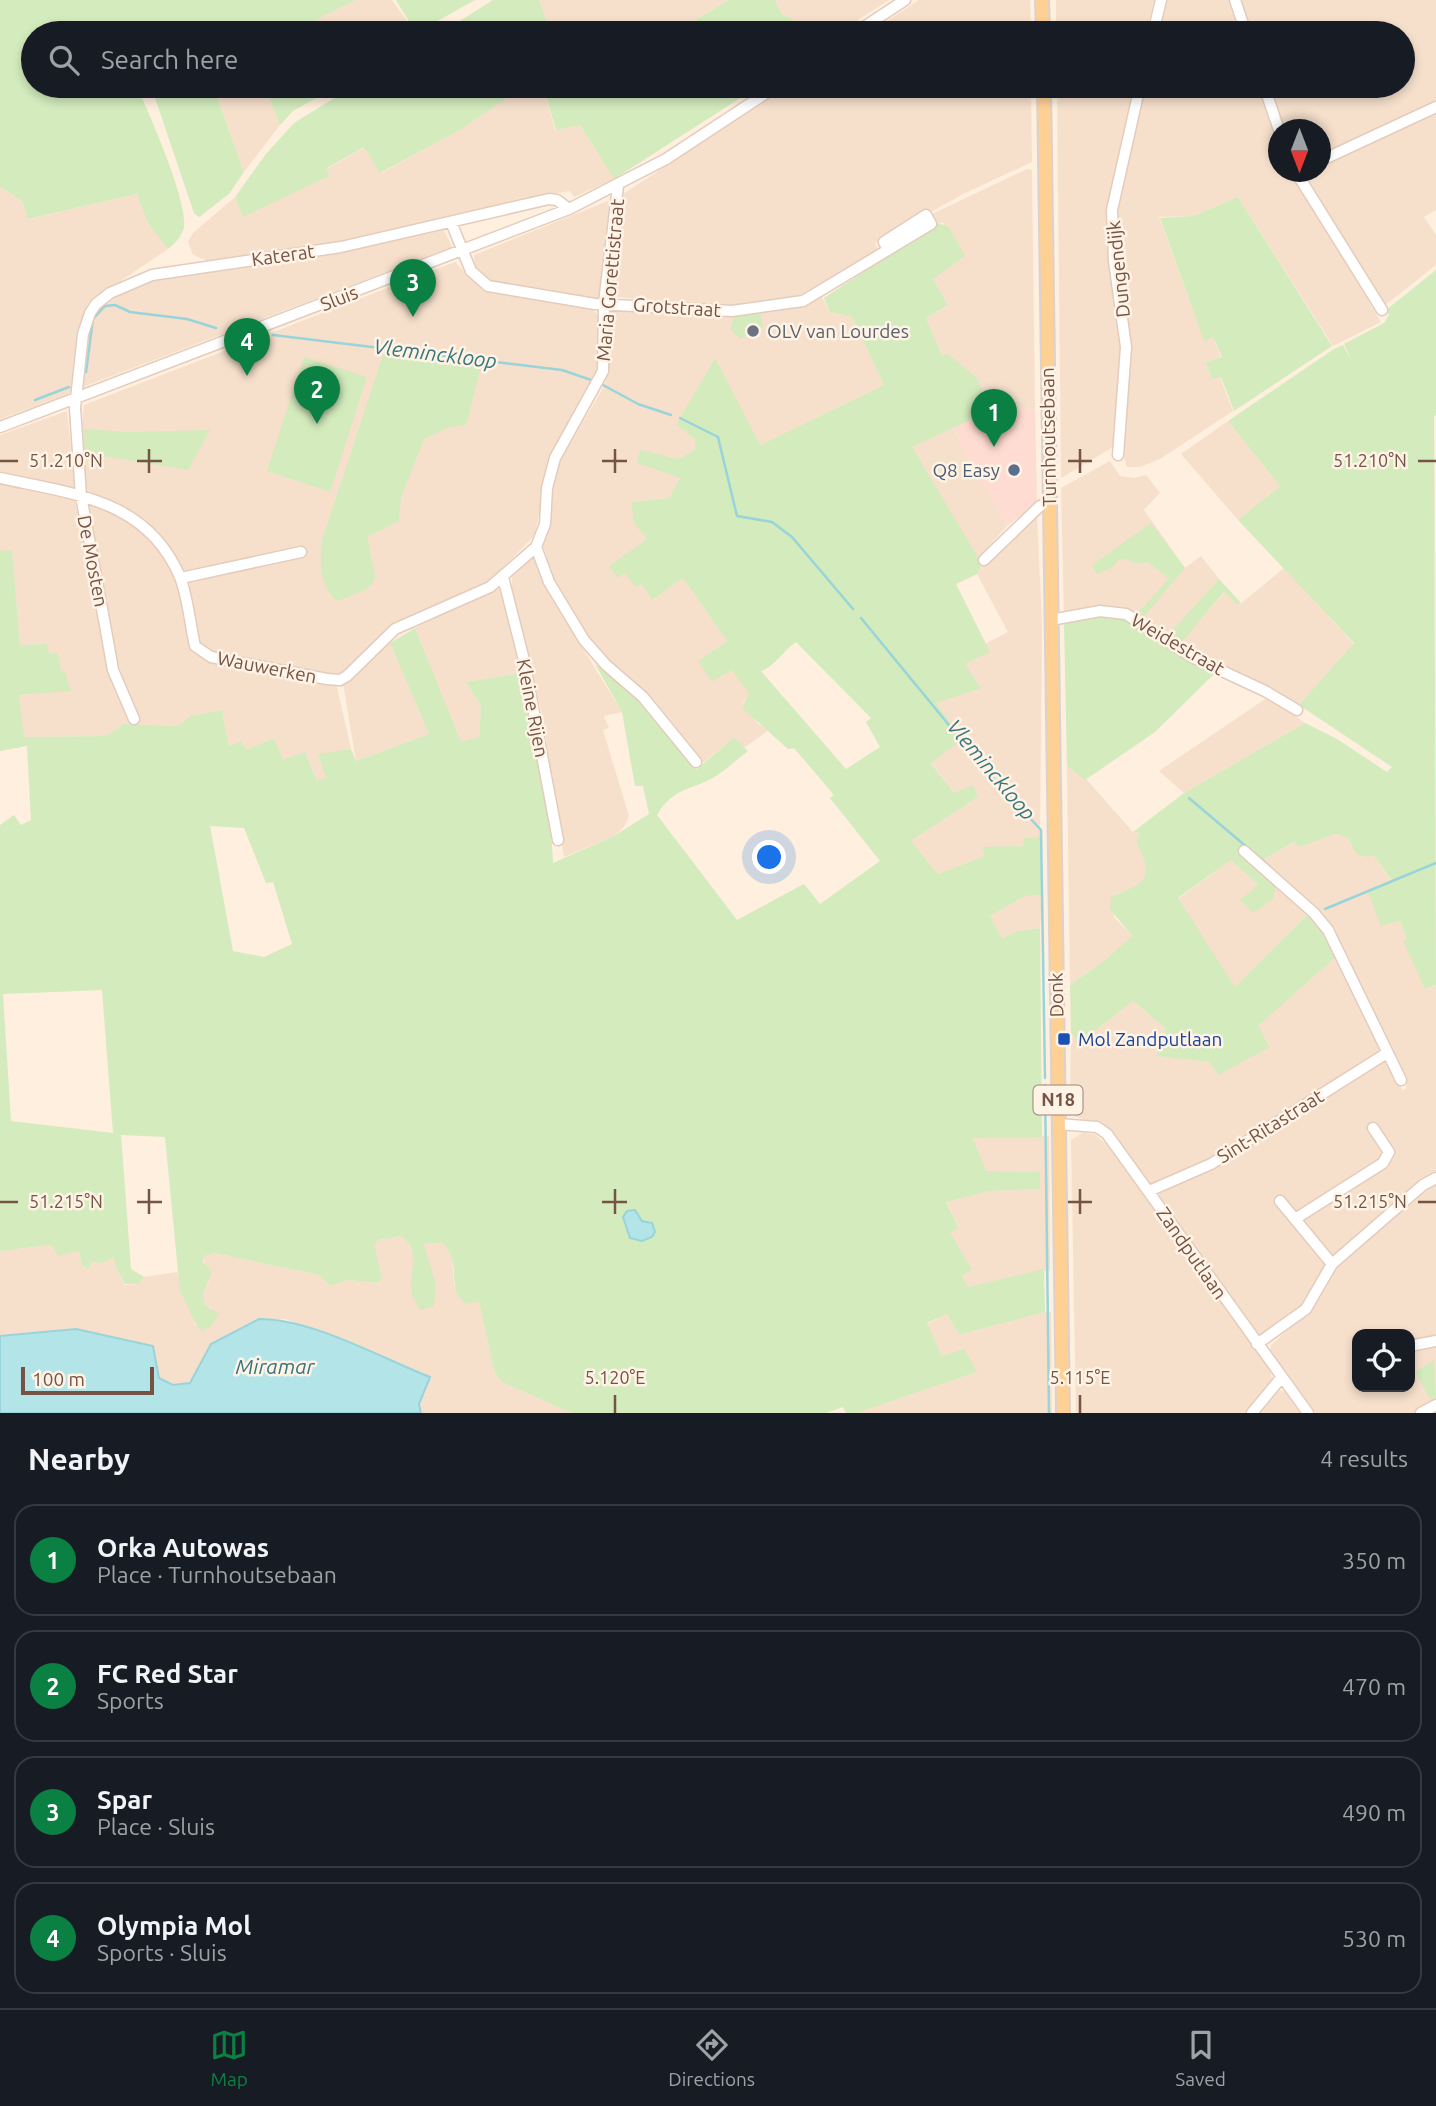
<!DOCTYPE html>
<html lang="en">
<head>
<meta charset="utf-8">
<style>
	body { margin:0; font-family:Ubuntu,sans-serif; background:#20242c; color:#f1f3f6 }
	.controls { position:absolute; right:21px; bottom:21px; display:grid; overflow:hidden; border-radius:14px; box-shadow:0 4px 10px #0003 }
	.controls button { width:63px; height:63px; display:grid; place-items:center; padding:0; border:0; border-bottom:2px solid #363941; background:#171b24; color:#f1f3f6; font:35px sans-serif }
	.compass { position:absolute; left:1268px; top:119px; width:63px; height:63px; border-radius:50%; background:#171b24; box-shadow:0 4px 10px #0003; rotate:180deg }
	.scale { position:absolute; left:21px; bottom:18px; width:133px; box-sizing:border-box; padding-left:7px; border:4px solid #755345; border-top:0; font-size:19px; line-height:24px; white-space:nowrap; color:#755345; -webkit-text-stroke:5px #fff3e6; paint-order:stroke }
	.you { position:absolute; left:770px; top:858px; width:24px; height:24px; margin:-18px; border:5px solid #fff; border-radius:50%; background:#1a73e8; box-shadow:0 0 0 10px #1a73e833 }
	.badge { display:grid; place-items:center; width:46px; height:46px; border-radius:50%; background:#0b8043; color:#fff; font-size:23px; font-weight:700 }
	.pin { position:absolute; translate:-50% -58px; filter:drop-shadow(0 2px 4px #0008) }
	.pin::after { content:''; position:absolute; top:37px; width:24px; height:21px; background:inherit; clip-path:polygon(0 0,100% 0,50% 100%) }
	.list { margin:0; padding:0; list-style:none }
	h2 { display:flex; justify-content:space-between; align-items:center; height:91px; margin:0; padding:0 28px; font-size:30px }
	h2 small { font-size:23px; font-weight:400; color:#9ea1a6 }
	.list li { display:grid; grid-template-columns:46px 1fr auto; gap:21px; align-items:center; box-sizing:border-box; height:112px; margin:0 14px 14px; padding:0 14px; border:2px solid #363941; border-radius:21px }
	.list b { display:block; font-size:26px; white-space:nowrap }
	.list p { margin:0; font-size:23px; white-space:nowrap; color:#9ea1a6 }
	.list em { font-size:23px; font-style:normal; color:#9ea1a6 }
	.icon { flex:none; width:38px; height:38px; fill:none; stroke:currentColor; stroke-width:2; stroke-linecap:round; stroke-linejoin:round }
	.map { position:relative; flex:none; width:1436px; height:1413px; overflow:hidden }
	.search { position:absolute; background:#171b24; box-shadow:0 4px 10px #0003; left:21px; right:21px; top:21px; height:77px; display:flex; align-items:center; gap:18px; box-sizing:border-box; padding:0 24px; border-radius:38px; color:#9ea1a6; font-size:26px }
	.sheet { height:595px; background:#171b24 }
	nav { display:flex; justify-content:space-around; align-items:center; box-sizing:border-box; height:98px; border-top:2px solid #363941; background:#171b24; font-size:19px; color:#9ea1a6 }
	nav a { display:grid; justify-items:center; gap:4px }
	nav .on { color:#0b8043 }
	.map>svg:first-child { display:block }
	.residential { fill:#f6e0cc; fill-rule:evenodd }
	.commercial { fill:#ffdcd1 }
	.green { fill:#d3ebbd; fill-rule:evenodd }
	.water { fill:#b2e4e8; stroke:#98d4da; stroke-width:2 }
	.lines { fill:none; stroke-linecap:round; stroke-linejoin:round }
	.stream { stroke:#98d4da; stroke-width:2.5 }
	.minor-casing { stroke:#e4ccbd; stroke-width:13 }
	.major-casing { stroke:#dbd2cf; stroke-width:16 }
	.minor { stroke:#fff; stroke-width:10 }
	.major { stroke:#ffd094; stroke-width:12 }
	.ticks { fill:none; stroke:#755345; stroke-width:2.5 }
	.worship-dot { fill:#6b7280; stroke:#fff3e6; stroke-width:2.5 }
	.service-dot { fill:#5c6f8a; stroke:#fff3e6; stroke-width:2.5 }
	.transit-dot { fill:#1a4fb4; stroke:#fff3e6; stroke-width:2.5 }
	.labels { text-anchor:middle; stroke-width:5; stroke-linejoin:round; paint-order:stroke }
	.shield { fill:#fff3e6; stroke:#9e8375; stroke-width:2 }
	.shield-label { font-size:18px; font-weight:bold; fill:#755345 }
	.street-label { font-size:19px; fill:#755345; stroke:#fff3e6 }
	.worship-label { font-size:19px; fill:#5b616d; stroke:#fff3e6; text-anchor:start }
	.service-label { font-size:19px; fill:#4e5e75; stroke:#fff3e6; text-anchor:end }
	.transit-label { font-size:19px; fill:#164399; stroke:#fff3e6; text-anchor:start }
	.water-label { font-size:21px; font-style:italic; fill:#38767c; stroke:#fff3e6 }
	.ticks-label { font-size:18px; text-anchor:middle; fill:#755345; stroke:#fff3e6; stroke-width:5; stroke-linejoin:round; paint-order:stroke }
</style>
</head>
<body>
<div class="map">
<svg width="1436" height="1413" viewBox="0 0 1436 1413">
	<rect width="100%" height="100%" fill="#feefde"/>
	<path class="residential" d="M356,0h36l24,33h-100v-13z
		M539,0h189l-53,33h-124z
		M775,0h114l-51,33h-21l-36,-19z
		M919,0h111l1,33h-162z
		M1056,0h98l-8,33h-90z
		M1166,0h62l12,33h-82z
		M1240,0h196v103l-115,55 -1,-28 -36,-1 -15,-43h134v-53h-152z
		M213,86h52l15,39 -36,47z
		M525,86h18l12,44 25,-5 34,54 -40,18 -4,-6 -48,8 -199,46 -115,16 -15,-6 -5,-13 5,-9 42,-36 8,20 122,-70 16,26 79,-43z
		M788,86h243l1,76 -69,32 -88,49 4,8 -83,46 -69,10 -111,-10 -4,-8 11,-95z
		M1057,86h77l-20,87 -6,45 14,128 -7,100 -54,32z
		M1145,86h113l20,57v29h13l90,150 -48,24 -95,-149 -45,19 -34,1 45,123 9,-3 8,20 -16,5 7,17 8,-2 13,34 -73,48 -20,8h-13l-3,-9 7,-111 -15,-139z
		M1436,112v98l-12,7 12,18v30l-52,41 -76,-126 3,-8h9l1,-5z
		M1027,169l5,1 3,239 -44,1 -14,-32 -29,-23 -6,1 -16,-38 22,-13 -15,-26 11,-56h-6l-6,-9z
		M0,187l22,14 7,18 108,-25 10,28 21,27 -80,54 -11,29 -7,61 -70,26z
		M608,201l3,4 -10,89 -4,5 -97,-14 -17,-7 -8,-11 -1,-12z
		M444,230l8,17 -372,141 13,-72 18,-20 33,-15 179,-26z
		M455,262l25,25 13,6 97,15 10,8 -3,62 -48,79 -14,78 -44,45 -79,37 -73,59 -133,-25 -9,-10 -11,-57 8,-5 113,-24 -3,-9 -120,27 -29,-42 -13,-12 -57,-30 -3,-61 2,-23z
		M821,295l9,17 22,5 32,68 -124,60 -5,-6h-60v11l-17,9 -38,-8 40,27 -11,20 -38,4 16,37 -22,33 12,15 3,-4 12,17 31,-22 44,63 -29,20 33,9 19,23 -7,10 15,21 11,6 -25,18 -10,-11 -31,26 -68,-81 -38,-30 -42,-69 -12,-37 5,-16 9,-65 45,-75 4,-12 2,-63 5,-5 147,1z
		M67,411l8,78 -3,3 -72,-16v-41z
		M1228,421l52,65 -42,34 -57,-66z
		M952,426l55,100 -29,32 -67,-112z
		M1110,461l10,15 14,2 12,-3 14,18 -16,17 41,58 16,-12 18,23 -52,57 -42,-26 -23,-5 -38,8 -3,-125z
		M0,481l75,19 31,157 23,65 9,-3 -23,-63 -28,-154 16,4 47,29 25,39 18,76 9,8 10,5 124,20 15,66 -5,2 -20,28 -9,2 -12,-29 -22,9 -9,-23 -29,13 -16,-5 -7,-36 -30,6 -14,10 -55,-2 -17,12 -83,1 -4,-42h9l33,-23 -13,-18 -2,-10 -26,2 -8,-95h-12z
		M1037,514l5,111 -2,212 -15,1 -1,8 -42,2 2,8 -46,18 -27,-33 67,-44 -24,-4 -23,-31 4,-59 29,-39 25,-12 -4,-8 23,-12 -31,-58 5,-10z
		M530,556h5l10,31 77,125 -18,4 5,12 -6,2 26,86 -5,11 -10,9 -50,21 -21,-138 -31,-132v-12z
		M1284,568l70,76 -55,61 -120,-61 46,-52 14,13z
		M497,588l7,2 17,83 -55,9 15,24 -2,32 -18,5 -46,-115z
		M386,643h4l39,91 -73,27 -13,-78z
		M1268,697l37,26 -121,70 -25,-22z
		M1067,766l20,14 46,52 7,1 -4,9 12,23 -2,13 -10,11 -18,5 -4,23 18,19 -27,24 -35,25z
		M1335,834l13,4 8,16 17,1 19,27 -11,44 19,-5 7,18 -3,2 22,48 10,-4v187l-27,17 -85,77 -22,40 -39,28h-6l-99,-140 56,-27 168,-106 6,1 4,5 10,23 5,-2 -81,-165 -67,-62 36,-19 5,5z
		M1231,860l27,25 19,-2 32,30 -74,75 -57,-89z
		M1043,895l-3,33 -22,3 -16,7 -12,-22 35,-20z
		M1337,956l44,95 -171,109 -59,25 -48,-59 -29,-10 -4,-5 1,-77 10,8 52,-41 32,27 -8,28 52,6 8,12 53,-28 -13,-20z
		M1082,1133l12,1 14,11 163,227 1,10 -25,31h-171l-5,-273z
		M1049,1136l1,134 -82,17 -6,-11 9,-6 -22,-38 10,-5 -13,-26 43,-10 51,-2 -1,-17 -53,-1 -14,-34z
		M1436,1183v230h-121l-45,-62 1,-6 45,-40 22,-39zM1357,1334h53v53h-53z
		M401,1236l7,5 6,17 -1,38 12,-42 -1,-10 20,-1 8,15 2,27 25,17 15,69 8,11 69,31h-150l-2,-9 11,-27 -145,-58h-26l-48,25 -21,39 -17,3 -97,-57 -76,7v-85l51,-6 28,6 3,15 5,3 5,-7 10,1 12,-6 1,9 10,19 14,-1 5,-7 33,-5 18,53 17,-17 -7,-2 -2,-12 6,-13 -6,-25 11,-3 105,22 11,11 18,-6 30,3 4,-5 -9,-34 6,-4z
		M1045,1312h6l1,101h-195l120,-41 -35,-16 -15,-32 20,-10 12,21z
		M1279,1391h5l17,22h-42z"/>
	<path class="commercial" d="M1035,409l2,94 -30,23 -55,-100 39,-16z"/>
	<path class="green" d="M0,0h356l-40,20v13h-104l-4,-8 -15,5 1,3h-161v53h104c12,28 51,115 47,141 -2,10 -9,16 -16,22l-21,-27 -10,-28 -109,25 -6,-18 -22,-14z
		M396,0h79l-59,33z
		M493,0h46l12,33h-110z
		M728,0h47l7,14 35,19h-142z
		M151,86h62l31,86 -15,22 -30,23 -5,-4z
		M265,86h51l4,10 -27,15 -13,14z
		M354,86h171l-65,44 -80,43 -16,-26 -37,21 2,8 -86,41 -8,-20 31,-43 28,-31z
		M543,86h216l-145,93 -34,-54 -24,5z
		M1238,197l94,149 -98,65 -13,-34 -9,2 -7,-17 17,-5 -9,-20 -9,4 -44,-123 33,-2z
		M938,223l11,4 16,29 -32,23 15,26 -22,13 16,38 6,-2 29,24 14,32 -79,37 70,117 -5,10 -21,10 34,68 -25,12 16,24 -45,15 26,37 -31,23 23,30 19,-8 5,12 -67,44 27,33 46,-18 -2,-9 41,-1 1,-8 16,-1 3,58 -18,1 -35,20 12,22 16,-7 22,-3 2,209 -69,1 13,33 54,1v17l-51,2 -43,11 13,26 -9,4 22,38 -10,6 6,11 76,-18 1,43 -86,23 -12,-21 -20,9 15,33 22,-7 13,23 -120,41h-11l-3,-6 -17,6h-255l-69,-31 -8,-11 -15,-69 -13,2c-15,-12 -10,-28 -14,-45 -1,-5 -6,-11 -9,-16l-19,1 12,41 -2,21 -14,4c-2,-5 -6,-10 -8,-15 -5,-21 11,-44 -11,-59l-22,4 -5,4 8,34 -4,5 -30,-3 -18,6 -11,-11 -105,-22 -10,3 -1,6 9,10 -9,22 2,11 14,9 -8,12 -9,5c-11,-9 -13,-27 -22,-39l-15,-155 -44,-2 10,134 13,8 -5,7h-14l-10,-18 -1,-9 -12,6 -10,-1 -4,7 -6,-3 -3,-15 -21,5 -7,-11 -51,6v-426l14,-10 7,10 10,-5 -4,-74 -27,5v-200l12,-1 8,95 27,-1 2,10 9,-1 3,18h4l6,20 -52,4 5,42 82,-1 17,-12 55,2 13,-10 31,-6 7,36 12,-5 5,9 28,-12 9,22 22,-8 12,29 9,-3 -8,-24 33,-5 5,12 73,-27 -39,-91 25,-15 46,114 18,-5 2,-31 -15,-24 55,-9 30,157 2,33 61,-27 35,-22 -6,-28h-8l-13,-74 -27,-48 30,21 71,85 38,-33 14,14c-11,8 -21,18 -32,25 -24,15 -42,10 -59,39l80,105 67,-36 16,20 60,-43 -50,-63 4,-3 -40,-47 -6,1 -46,-41 7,-15 -18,-23 -19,12 -14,-21 29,-20 -44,-63 -31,22 -11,-16 -5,3 -11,-14 -7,5 -9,-12 38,-27 -13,-16 -3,-21 38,-4 11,-20 -43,-15 3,-13 38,9 17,-9v-11l-19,-14 39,-67 45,87 124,-60 -32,-68 -22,-5 -6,-14zM796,642l75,76 -5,4 14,25 -34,22 -85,-98c12,-3 23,-21 35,-29zM210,826l34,2 22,55 7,-1 19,62 -28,13 -31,-6zM102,990l11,143 -102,-12 -8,-127z
		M1436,270v145l-2,1 2,569 -11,4 -22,-48 4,-2 -7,-18 -19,5 -13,-33 24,-12 -19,-26 -6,2 -11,-3 -8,-16 -13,-4 -35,13 -6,-5 -37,21 20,20 -4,16 -20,14 -13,-13 18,-15 -27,-25 -53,38 57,89 74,-74 5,5 23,38 -79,70 12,21 -52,28 -9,-13 -53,-6 7,-14 2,-14 -32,-27 -52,41 -10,-8 -1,-49 35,-25 27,-24 -22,-27 1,-12c35,-15 45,-17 25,-55l4,-9 -7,-1 51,-39 121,-70 32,16 50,33 5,-5 -93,-62 55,-62 -116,-123 42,-34 -52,-65 106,-72 9,-4 9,16 -8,-17 40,-21 5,-8 -3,-5z
		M760,311l3,16 -22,12 -10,-9 3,-16z
		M384,352l98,11 -16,62 -19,3 -23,11 -23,58 -2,24 -31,15c3,44 25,46 -31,65 -19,-16 -17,-38 -15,-61z
		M304,357l63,20 -37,115 -63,-21z
		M84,429l44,3 82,-2 -22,40 -103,-17z
		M1151,523l34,45 -44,52 -6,-4 34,-37 -21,-17 -12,2 -9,-5 -9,1 -5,7 -16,7 -5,-9z
		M1219,579l22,24 -3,2 -14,-13 -43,51 -14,-7z
		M1101,614l25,5 47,33 42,21 -60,59 -70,48 -18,-14 -3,-142z
		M1434,1360l2,38 -6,1 -15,-27z"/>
	<path class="water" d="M635,1210l7,11 10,2 3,9 -3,5 -10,4 -12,-3 -7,-21 4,-6z
		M259,1319c54,0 120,38 171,58l-11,27 2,9h-421v-77l76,-7 77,17 6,32 14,7 17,-2 21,-39z"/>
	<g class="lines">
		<path class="stream" d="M273,335l289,35 32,11
			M86,372l7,-53 12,-13 10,-1 15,7 57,7 29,9
			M603,385l35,19 33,11
			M35,400l34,-13
			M680,418l38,19 19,79 35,6 20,15 61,72
			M861,618l129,157 51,55 4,248
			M1189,798l79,67
			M1325,909l111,-46
			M1045,1085l4,328"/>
		<g class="minor-casing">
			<path id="minor" d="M1235,0l11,33
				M855,33l50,-33
				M1153,33l8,-33
				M1264,86l15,44
				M1320,161l116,-54
				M1296,172l86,138
				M618,186l-14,117 -1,68 -48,87 -8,30 -2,36 -9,23 13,35 35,58 22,25 37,32 53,65
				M451,222l20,49 17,15 107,18 137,7 71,-10 128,-77 -5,-9 -42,27 4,8
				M0,427l569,-218 97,-50 111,-73
				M1118,455l8,-108 -12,-86 -2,-51 28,-124
				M0,478c73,16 147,21 180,99 8,21 10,47 15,69l16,11 116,22 13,1 7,-4 48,-47 95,-42 46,-40
				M984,560l56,-54 9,-4
				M503,577l21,83 34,180
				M181,578l120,-26
				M1051,620l49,-9 26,3 66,43 73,34 32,19
				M134,719l-21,-49 -8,-45 -24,-129 -6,-88 8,-74 7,-21 6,-9 14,-11 42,-18 189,-28 208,-48 8,1 12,9
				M1244,851l70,62 14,17 73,150
				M1058,1124l39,3 10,7 201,279
				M1149,1191l62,-27 176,-111
				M1280,1201l52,63
				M1295,1219l88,-56 6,-11 -16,-24
				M1257,1344l49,-35 26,-45 91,-79 13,-7
				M1410,1346l26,-5
				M1252,1413l29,-35
				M1421,1413l15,-8"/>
		</g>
		<g class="major-casing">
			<path id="major" d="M1042,0l1,33
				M1044,86l19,1327"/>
		</g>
		<use href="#minor" class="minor"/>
		<use href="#major" class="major"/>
	</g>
	<path class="ticks" d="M149,449v24M615,449v24M1080,449v24M0,461h18M137,461h25M602,461h25M1068,461h24M1418,461h18M149,1189v25M615,1189v25M1080,1189v25M0,1202h18M137,1202h25M602,1202h25M1068,1202h24M1418,1202h18M615,1395v18M1080,1395v18"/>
	<circle class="worship-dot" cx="753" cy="331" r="7"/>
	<circle class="service-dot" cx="1014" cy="470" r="7"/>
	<rect class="transit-dot" x="1057" y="1032" width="14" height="14" rx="3.5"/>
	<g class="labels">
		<rect class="shield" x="1033.5" y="1085.5" width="49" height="29" rx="5"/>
		<g class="shield-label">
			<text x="1058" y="1106">N18</text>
		</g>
		<g class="street-label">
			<text transform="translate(283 255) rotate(-8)" y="7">Katerat</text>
			<text transform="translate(1118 269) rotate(-96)" y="7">Dungendijk</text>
			<text transform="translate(610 280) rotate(-85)" y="7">Maria Gorettistraat</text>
			<text transform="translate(339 298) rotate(-21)" y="7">Sluis</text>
			<text transform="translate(677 307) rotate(4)" y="7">Grotstraat</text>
			<text transform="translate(1048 437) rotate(-91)" y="7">Turnhoutsebaan</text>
			<text transform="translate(93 561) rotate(79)" y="7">De Mosten</text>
			<text transform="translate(1178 644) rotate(30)" y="7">Weidestraat</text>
			<text transform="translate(267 667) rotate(11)" y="7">Wauwerken</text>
			<text transform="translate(533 708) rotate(79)" y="7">Kleine Rijen</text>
			<text transform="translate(1056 995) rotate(-91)" y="7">Donk</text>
			<text transform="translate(1270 1126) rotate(-32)" y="7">Sint-Ritastraat</text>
			<text transform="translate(1192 1253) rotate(55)" y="7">Zandputlaan</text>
		</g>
		<g class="worship-label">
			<text x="767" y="338">OLV van Lourdes</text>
		</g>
		<g class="service-label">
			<text x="1000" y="477">Q8 Easy</text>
		</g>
		<g class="transit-label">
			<text x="1078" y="1046">Mol Zandputlaan</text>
		</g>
		<g class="water-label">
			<text transform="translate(435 354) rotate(7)" y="7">Vleminckloop</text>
			<text transform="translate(991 770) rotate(50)" y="7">Vleminckloop</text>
			<text x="275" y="1374">Miramar</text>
		</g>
	</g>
	<g class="ticks-label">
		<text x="1370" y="467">51.210°N</text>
		<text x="66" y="467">51.210°N</text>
		<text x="1370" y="1208">51.215°N</text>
		<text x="66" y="1208">51.215°N</text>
		<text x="615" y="1384">5.120°E</text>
		<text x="1080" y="1384">5.115°E</text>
	</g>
</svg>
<div class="controls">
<button><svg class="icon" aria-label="locate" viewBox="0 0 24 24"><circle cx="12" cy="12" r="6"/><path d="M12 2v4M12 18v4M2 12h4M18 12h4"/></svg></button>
</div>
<svg class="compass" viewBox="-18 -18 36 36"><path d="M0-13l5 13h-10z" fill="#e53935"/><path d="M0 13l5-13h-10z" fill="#9ea1a6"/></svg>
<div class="scale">100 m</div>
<div class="you"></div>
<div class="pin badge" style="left:994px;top:447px">1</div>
<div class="pin badge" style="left:317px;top:424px">2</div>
<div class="pin badge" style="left:413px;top:317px">3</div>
<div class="pin badge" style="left:247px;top:376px">4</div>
<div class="search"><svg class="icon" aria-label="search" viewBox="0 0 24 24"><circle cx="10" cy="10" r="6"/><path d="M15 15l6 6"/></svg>Search here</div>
</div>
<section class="sheet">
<h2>Nearby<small>4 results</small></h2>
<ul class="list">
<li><span class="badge">1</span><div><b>Orka Autowas</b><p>Place · Turnhoutsebaan</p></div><em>350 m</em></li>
<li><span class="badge">2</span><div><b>FC Red Star</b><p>Sports</p></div><em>470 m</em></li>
<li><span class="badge">3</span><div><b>Spar</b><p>Place · Sluis</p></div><em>490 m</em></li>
<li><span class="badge">4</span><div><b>Olympia Mol</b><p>Sports · Sluis</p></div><em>530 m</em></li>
</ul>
</section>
<nav>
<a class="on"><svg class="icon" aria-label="map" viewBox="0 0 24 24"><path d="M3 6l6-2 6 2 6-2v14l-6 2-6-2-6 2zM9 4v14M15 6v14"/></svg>Map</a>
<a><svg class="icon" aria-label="directions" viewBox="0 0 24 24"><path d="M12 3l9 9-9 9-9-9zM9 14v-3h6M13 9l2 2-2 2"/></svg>Directions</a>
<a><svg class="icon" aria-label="saved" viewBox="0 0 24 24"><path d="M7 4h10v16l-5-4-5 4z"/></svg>Saved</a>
</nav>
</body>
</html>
